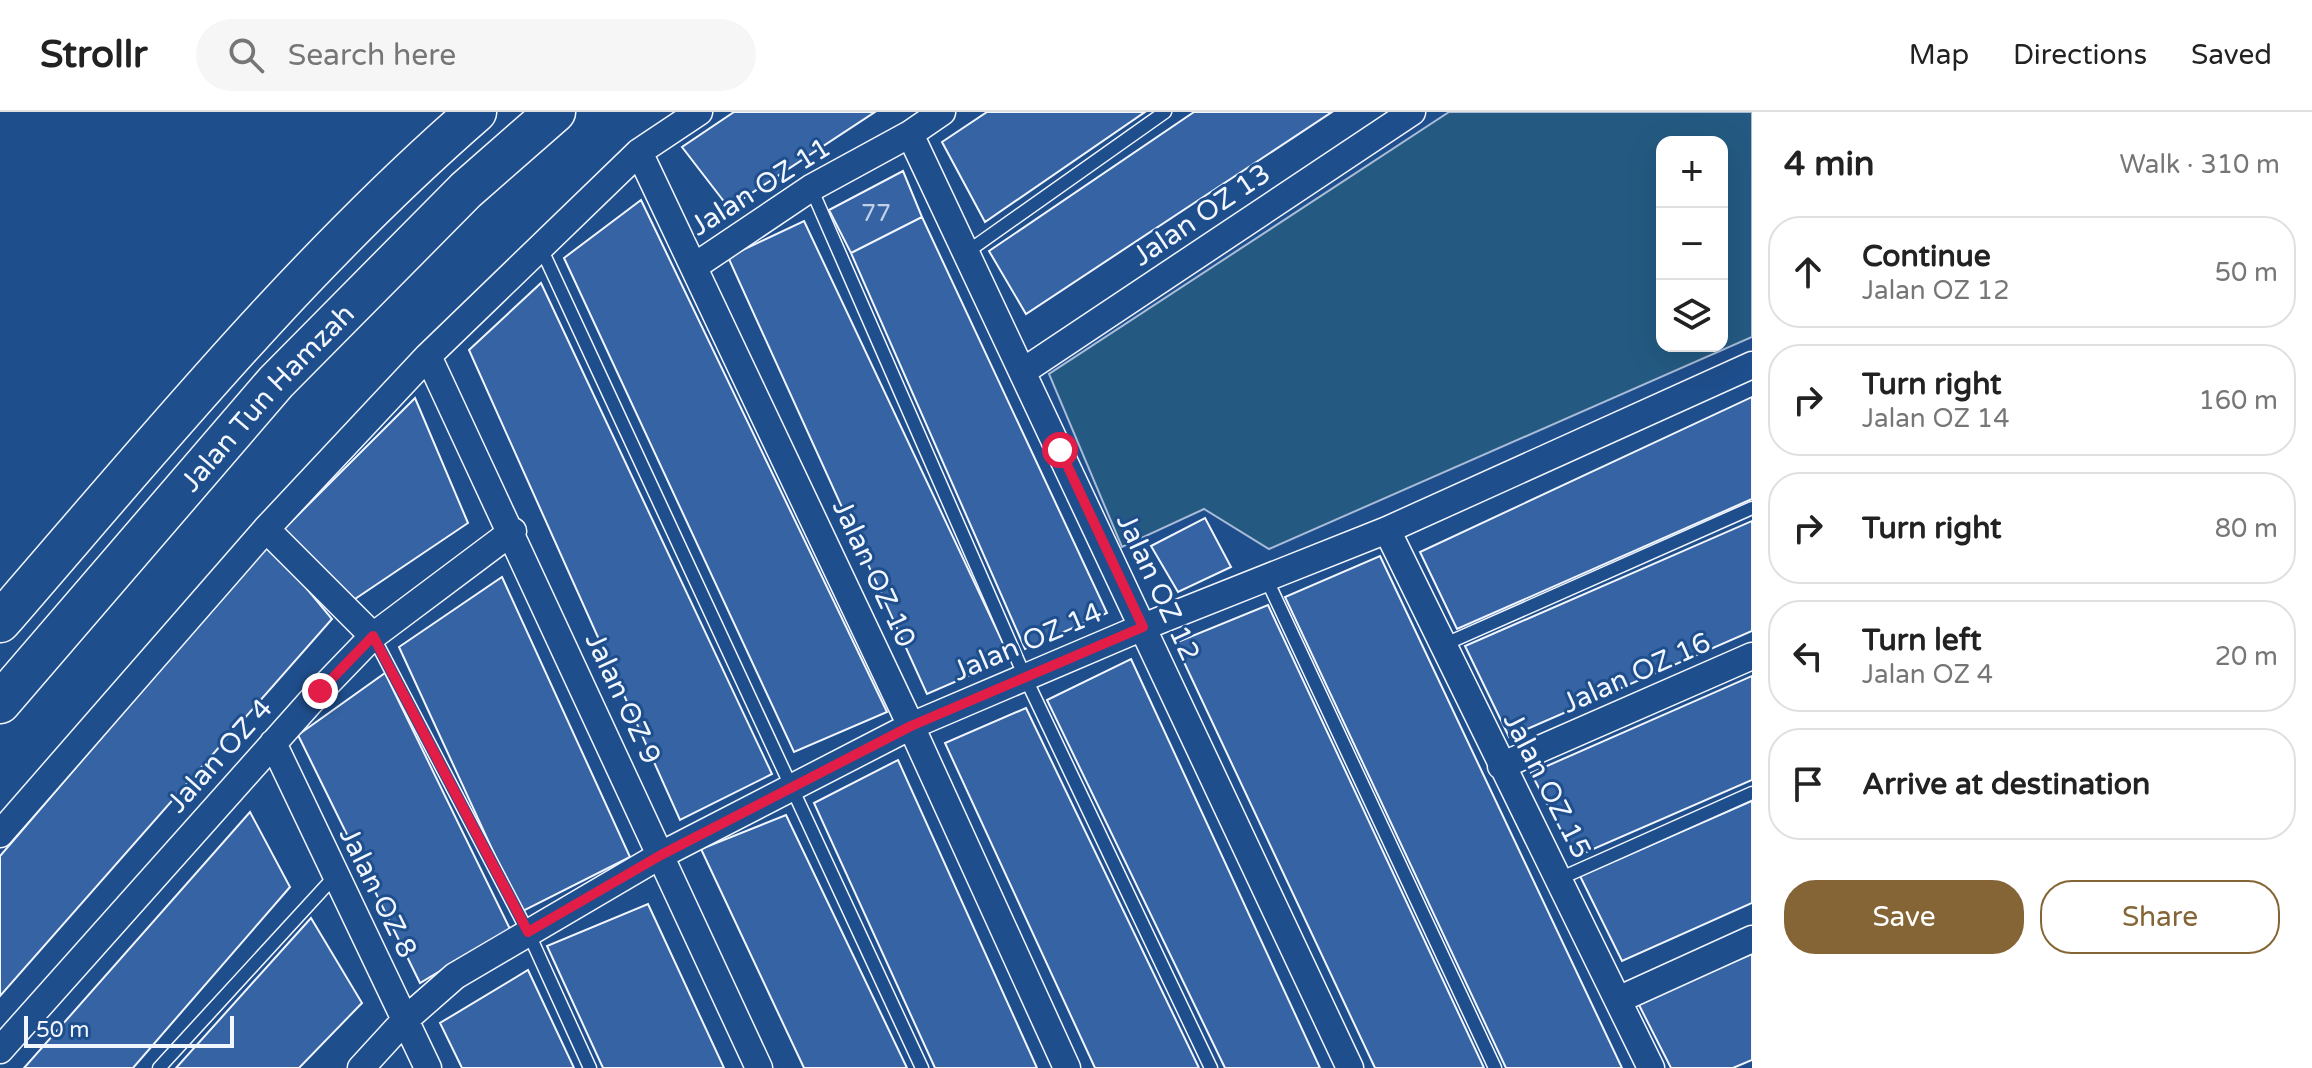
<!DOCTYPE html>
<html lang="en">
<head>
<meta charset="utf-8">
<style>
	body { margin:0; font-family:"Varela Round",sans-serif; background:#f6f6f6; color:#222 }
	.controls { position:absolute; right:24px; top:24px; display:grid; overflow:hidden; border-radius:16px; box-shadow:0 8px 32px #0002 }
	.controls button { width:72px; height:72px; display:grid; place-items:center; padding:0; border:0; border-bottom:2px solid #e0e0e0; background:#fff; color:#222; font:40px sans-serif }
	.scale { position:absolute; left:24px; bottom:20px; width:210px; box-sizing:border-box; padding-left:8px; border:4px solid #f2f6ff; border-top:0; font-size:22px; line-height:28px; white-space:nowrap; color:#f2f6ff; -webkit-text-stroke:6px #1f4e8c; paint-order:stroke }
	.stop { position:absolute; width:24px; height:24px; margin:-18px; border:6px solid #e11d48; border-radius:50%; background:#fff }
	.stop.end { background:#e11d48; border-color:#fff; box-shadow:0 2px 8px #0008 }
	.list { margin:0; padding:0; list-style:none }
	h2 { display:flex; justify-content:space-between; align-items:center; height:104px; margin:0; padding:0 32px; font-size:34px }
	h2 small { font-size:26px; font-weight:400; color:#767676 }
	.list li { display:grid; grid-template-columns:52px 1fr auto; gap:24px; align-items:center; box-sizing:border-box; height:112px; margin:0 16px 16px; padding:0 16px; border:2px solid #e0e0e0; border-radius:32px }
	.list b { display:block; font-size:30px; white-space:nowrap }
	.list p { margin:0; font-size:26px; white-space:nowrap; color:#767676 }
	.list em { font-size:26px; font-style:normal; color:#767676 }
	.actions { display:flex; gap:16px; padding:24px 32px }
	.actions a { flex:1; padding:18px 0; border:2px solid #856535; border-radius:32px; text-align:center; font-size:28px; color:#856535 }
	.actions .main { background:#856535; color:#fff }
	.icon { flex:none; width:44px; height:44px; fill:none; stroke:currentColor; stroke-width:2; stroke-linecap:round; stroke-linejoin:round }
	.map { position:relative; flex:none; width:1752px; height:956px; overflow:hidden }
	header { display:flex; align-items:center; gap:48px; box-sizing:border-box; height:112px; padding:0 40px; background:#fff; border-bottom:2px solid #e0e0e0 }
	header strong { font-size:38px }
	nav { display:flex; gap:44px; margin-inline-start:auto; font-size:28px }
	.search { width:560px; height:72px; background:#f6f6f6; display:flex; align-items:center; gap:20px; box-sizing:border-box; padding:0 28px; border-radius:44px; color:#767676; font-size:30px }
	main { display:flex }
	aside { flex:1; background:#fff }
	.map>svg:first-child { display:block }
	.green { fill:#245a82; stroke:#a8bbd7; stroke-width:2; fill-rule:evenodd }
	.building { fill:#3563a3; stroke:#f2f6ff; stroke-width:2 }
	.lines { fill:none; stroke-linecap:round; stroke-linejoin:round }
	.lane-casing { stroke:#f2f6ff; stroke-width:15 }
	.street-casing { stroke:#f2f6ff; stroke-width:29 }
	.primary-casing { stroke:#f2f6ff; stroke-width:43 }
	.lane { stroke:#1f4e8c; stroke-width:12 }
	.street { stroke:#1f4e8c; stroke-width:26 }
	.primary { stroke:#1f4e8c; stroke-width:40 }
	.route { stroke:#e11d48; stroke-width:10 }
	.labels { text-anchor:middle; stroke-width:6; stroke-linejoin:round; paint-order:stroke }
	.number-label { font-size:24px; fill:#c3d1e8 }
	.street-label { font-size:28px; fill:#f2f6ff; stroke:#1f4e8c }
</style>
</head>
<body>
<header>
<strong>Strollr</strong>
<div class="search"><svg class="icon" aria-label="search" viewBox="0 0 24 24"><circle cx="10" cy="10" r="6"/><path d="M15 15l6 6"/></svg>Search here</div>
<nav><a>Map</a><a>Directions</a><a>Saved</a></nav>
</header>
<main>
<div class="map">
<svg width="1752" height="956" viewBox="0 0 1752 956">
	<rect width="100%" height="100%" fill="#1f4e8c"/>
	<path class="green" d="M1449,0h303v225l-483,212 -65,-40 -82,38 -73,-173zM1662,30h60v204h-60z"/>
	<path class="building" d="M734,0h141l-146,96 -47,-61z
		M987,0h158l-160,110 -43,-80z
		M1194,0h138l-306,202 -37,-63z
		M903,59l19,46 -71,36 -22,-43z
		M641,88l246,512 -93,40 -230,-494z
		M922,105l185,396 -82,36 -174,-396z
		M804,109l206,437 -83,36 -199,-437z
		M541,171l231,491 -92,46 -211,-470z
		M1752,285v102l-295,130 -37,-77z
		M415,286l53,125 -119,80 -69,-70z
		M1205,406l26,49 -53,25 -27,-46z
		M1752,409v110l-243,106 -44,-91z
		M269,431l63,76 -332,377v-140z
		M1380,444l242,512h-116l-221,-471z
		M502,465l128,280 -109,55 -122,-265z
		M1268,493l216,463h-109l-200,-425z
		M1131,547l189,409h-95l-178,-368z
		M385,561l125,256 -90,54 -122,-248z
		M1752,564v104l-177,77 -44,-84z
		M1026,596l173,360h-104l-150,-325z
		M898,648l139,308h-102l-121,-265z
		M1752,689v102l-130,58 -42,-85z
		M250,700l40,75 -157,181h-109z
		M786,703l121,253h-103l-103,-219z
		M648,792l76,164h-121l-56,-122z
		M311,806l51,85 -63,65h-123z
		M1752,842v106l-19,8h-62l-33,-65z
		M528,858l46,98h-112l-22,-45z"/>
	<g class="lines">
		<g class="lane-casing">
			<path id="lane" d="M811,76l214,489 186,391
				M541,136l381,820
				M967,140l198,-140
				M1266,466l229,490
				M373,524l155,296 62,136
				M1443,533l309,-137
				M1559,767l193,-86
				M159,956l177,-193"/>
		</g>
		<g class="street-casing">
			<path id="street" d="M910,22l440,934
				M639,40l272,574 156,342
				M695,154l116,-78 99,-54 32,-22
				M428,244l331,712
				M1025,258l387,-258
				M266,417l107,107
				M1387,418l264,538
				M273,631l155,325
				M1501,654l251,-110
				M0,722l266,-305 162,-173 211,-204 60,-40
				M1620,887l132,-60
				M0,938l320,-359 53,-55 140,-105
				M361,956l44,-48 50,-44 206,-121 250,-129 232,-99 244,-97 365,-165"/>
		</g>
		<g class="primary-casing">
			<g id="primary">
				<path d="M0,510c152,-175 301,-358 476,-510"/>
				<path id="s1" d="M0,591l276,-321 190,-192 89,-78"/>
			</g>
		</g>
		<use href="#lane" class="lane"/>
		<use href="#street" class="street"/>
		<use href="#primary" class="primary"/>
	</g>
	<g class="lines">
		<path class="route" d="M320,579l53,-55 155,296 133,-77 250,-129 232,-99 -83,-177"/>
	</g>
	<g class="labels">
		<g class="number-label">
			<text x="876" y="109">77</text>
		</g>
		<g class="street-label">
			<text transform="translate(760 74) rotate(-32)" y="10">Jalan OZ 11</text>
			<text transform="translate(1201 102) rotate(-34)" y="10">Jalan OZ 13</text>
			<text dy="10" stroke="none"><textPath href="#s1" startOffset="406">Jalan Tun Hamzah</textPath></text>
			<text transform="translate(875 461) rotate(65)" y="10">Jalan OZ 10</text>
			<text transform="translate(1159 475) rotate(65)" y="10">Jalan OZ 12</text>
			<text transform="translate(1027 529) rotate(-23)" y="10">Jalan OZ 14</text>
			<text transform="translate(1636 560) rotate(-24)" y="10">Jalan OZ 16</text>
			<text transform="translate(624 586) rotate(65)" y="10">Jalan OZ 9</text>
			<text transform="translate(219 643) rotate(-48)" y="10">Jalan OZ 4</text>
			<text transform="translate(1548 673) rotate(63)" y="10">Jalan OZ 15</text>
			<text transform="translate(379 780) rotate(64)" y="10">Jalan OZ 8</text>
		</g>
	</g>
</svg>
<div class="controls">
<button>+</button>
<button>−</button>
<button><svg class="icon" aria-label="layers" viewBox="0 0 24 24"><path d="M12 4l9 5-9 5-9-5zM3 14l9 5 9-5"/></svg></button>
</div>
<div class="scale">50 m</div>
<div class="stop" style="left:1060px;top:338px"></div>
<div class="stop end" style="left:320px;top:579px"></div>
</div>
<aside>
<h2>4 min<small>Walk · 310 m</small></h2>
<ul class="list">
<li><svg class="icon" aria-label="ahead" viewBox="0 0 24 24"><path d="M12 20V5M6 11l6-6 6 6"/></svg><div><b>Continue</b><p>Jalan OZ 12</p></div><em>50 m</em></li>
<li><svg class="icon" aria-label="right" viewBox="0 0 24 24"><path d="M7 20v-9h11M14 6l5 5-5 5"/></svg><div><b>Turn right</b><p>Jalan OZ 14</p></div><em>160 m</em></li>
<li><svg class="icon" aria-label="right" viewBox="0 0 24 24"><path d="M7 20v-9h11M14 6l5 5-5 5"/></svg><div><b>Turn right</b></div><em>80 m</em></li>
<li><svg class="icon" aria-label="left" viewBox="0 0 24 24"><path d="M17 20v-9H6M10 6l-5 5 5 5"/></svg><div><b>Turn left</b><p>Jalan OZ 4</p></div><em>20 m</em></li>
<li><svg class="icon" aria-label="arrive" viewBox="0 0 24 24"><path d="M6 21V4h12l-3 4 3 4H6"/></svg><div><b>Arrive at destination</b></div></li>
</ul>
<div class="actions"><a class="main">Save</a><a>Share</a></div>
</aside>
</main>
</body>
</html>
